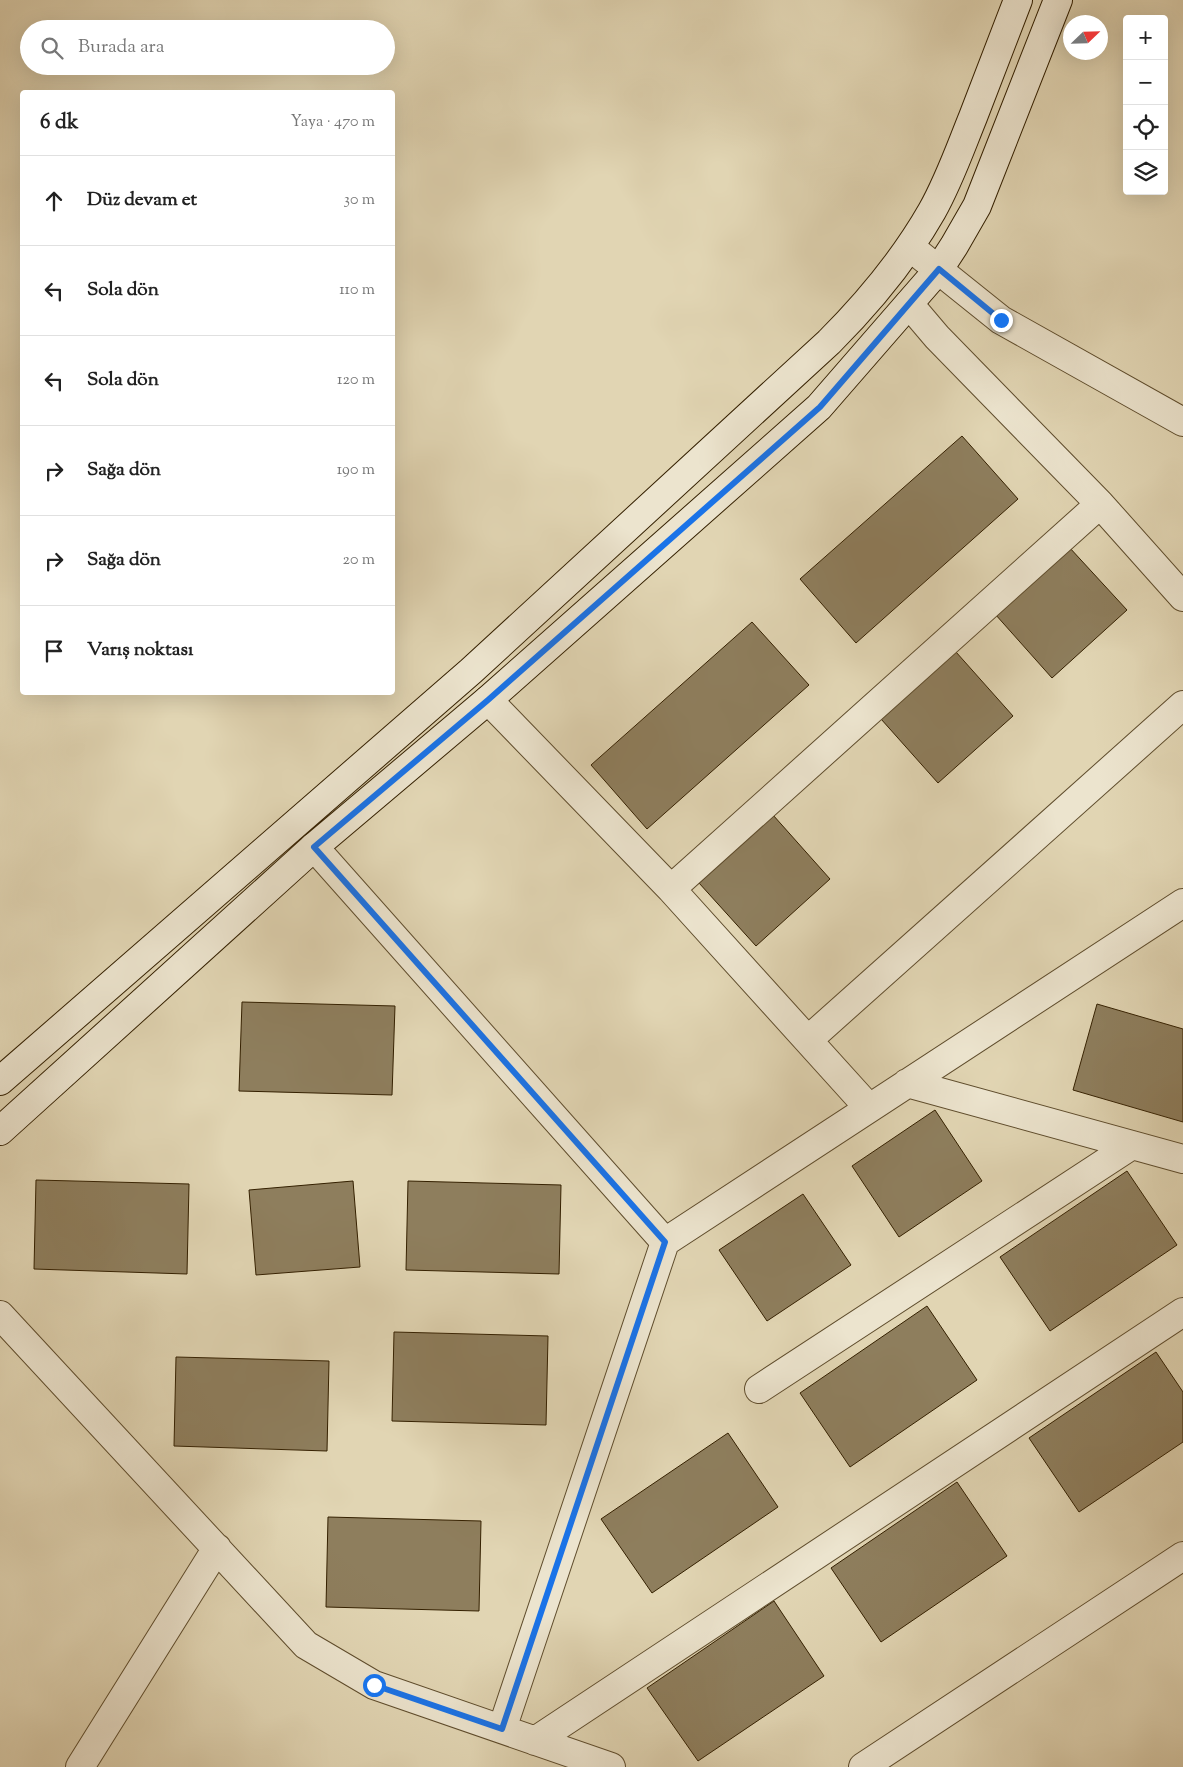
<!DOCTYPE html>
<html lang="tr">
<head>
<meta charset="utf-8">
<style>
	body { margin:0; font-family:"Sorts Mill Goudy",serif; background:#f2f2f2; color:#222 }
	.controls { position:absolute; right:15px; top:15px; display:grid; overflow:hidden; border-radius:5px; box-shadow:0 5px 20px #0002 }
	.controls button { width:45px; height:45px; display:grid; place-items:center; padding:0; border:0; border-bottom:1px solid #e0e0e0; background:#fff; color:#222; font:25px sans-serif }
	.compass { position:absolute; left:1063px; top:15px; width:45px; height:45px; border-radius:50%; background:#fff; box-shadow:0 5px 20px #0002; rotate:67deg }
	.stop { position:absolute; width:15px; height:15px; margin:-11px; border:4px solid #1a73e8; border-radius:50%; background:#fff }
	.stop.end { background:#1a73e8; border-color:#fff; box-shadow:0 1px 5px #0008 }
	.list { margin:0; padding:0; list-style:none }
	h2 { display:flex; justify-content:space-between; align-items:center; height:65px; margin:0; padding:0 20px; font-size:21px }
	h2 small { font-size:16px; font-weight:400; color:#767676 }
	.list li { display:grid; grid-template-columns:32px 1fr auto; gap:15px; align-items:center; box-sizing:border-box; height:90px; padding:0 20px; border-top:1px solid #e0e0e0 }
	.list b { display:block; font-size:19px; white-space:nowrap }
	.list em { font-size:16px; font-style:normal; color:#767676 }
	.icon { flex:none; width:28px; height:28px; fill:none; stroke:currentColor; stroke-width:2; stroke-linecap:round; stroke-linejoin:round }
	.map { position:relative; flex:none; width:1183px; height:1767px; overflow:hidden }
	.search { position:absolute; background:#fff; box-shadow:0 5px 20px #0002; left:20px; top:20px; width:375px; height:55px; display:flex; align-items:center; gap:12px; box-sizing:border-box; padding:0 18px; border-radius:28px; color:#767676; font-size:19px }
	.panel { position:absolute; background:#fff; box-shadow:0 5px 20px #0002; left:20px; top:90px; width:375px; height:605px; border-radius:5px }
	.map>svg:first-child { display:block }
	.building { fill:#8e7e5d; stroke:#342000 }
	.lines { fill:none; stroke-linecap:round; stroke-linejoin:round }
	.street-casing { stroke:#5f4d2d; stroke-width:30 }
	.secondary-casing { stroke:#342000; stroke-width:30 }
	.street { stroke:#ece4ce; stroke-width:28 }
	.secondary { stroke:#ece4ce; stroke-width:28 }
	.route { stroke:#1a73e8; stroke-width:6 }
</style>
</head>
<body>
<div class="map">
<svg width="1183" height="1767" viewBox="0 0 1183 1767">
	<rect width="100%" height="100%" fill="#e1d5b3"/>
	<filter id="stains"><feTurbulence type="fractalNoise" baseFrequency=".004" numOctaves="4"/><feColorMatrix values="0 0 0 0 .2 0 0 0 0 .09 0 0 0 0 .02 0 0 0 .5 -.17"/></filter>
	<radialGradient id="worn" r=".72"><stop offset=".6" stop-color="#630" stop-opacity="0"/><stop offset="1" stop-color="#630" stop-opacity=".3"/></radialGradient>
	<path class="building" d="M962,436l56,63 -162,144 -56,-64z
		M1069,547l58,63 -75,68 -57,-64z
		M752,622l57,63 -162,144 -56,-64z
		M956,652l57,64 -75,67 -57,-64z
		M773,815l57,64 -74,67 -57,-63z
		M242,1002l153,4 -3,89 -153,-4z
		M1097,1004l86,25v93l-110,-32z
		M935,1110l47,71 -83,56 -47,-71z
		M1127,1171l50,74 -127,86 -50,-74z
		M36,1180l153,4 -2,90 -153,-5z
		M353,1181l7,86 -104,8 -7,-85z
		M408,1181l153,4 -2,89 -153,-4z
		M803,1194l48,71 -84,56 -48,-71z
		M927,1306l50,74 -127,87 -50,-74z
		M394,1332l154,4 -2,89 -154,-4z
		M1156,1352l27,40v50l-104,70 -50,-74z
		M176,1357l153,4 -2,90 -153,-5z
		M728,1433l50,74 -126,86 -51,-74z
		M957,1482l50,74 -126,86 -50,-74z
		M328,1517l153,4 -2,90 -153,-4z
		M774,1601l50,75 -126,85 -51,-73z"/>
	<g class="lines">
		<g class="street-casing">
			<path id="street" d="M910,247l91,73 182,102
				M909,304l28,33 163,167 83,93
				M488,700l183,189 198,219
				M314,847l351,395
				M671,889l429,-385
				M808,1040l375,-335
				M907,1083l276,76
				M0,1315l306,330 68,40 237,82
				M759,1389l373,-244
				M502,1729l163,-487 518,-339
				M535,1741l648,-429
				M80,1767l137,-219
				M863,1767l320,-211"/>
		</g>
		<g class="secondary-casing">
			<path id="secondary" d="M0,1081l471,-410 358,-329c40,-40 75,-82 103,-131 17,-30 28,-62 41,-94 15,-39 30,-78 45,-117
				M0,1131l314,-284 174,-147 331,-293 120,-138 15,-23 23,-40 81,-206"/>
		</g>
		<use href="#street" class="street"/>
		<use href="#secondary" class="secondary"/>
	</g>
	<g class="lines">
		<path class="route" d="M374,1685l128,44 163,-487 -351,-395 174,-147 332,-293 119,-138 62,51"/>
	</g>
	<rect width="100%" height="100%" filter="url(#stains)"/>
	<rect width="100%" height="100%" fill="url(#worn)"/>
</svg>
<div class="controls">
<button>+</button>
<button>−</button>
<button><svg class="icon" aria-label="locate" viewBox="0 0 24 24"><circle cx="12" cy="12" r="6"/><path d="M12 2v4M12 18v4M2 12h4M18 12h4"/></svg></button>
<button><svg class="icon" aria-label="layers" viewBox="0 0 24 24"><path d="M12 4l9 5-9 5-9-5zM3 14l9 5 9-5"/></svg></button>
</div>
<svg class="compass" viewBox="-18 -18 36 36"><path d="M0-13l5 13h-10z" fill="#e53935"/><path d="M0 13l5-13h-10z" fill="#767676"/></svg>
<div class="stop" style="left:374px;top:1685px"></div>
<div class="stop end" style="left:1001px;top:320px"></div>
<div class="search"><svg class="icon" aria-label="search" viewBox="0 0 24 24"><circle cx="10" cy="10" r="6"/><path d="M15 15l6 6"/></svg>Burada ara</div>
<section class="panel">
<h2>6 dk<small>Yaya · 470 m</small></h2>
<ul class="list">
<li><svg class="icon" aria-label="ahead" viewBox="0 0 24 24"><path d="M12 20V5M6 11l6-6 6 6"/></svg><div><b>Düz devam et</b></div><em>30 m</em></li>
<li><svg class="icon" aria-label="left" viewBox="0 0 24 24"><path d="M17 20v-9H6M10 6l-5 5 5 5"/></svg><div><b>Sola dön</b></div><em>110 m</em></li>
<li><svg class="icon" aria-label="left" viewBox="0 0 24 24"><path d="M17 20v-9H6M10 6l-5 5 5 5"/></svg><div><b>Sola dön</b></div><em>120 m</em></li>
<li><svg class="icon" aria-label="right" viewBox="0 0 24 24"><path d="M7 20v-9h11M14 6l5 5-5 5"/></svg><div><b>Sağa dön</b></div><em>190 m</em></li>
<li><svg class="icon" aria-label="right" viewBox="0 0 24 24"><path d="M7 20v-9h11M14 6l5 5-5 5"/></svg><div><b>Sağa dön</b></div><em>20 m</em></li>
<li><svg class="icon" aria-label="arrive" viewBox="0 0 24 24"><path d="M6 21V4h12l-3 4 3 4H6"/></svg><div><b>Varış noktası</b></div></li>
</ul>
</section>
</div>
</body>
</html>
